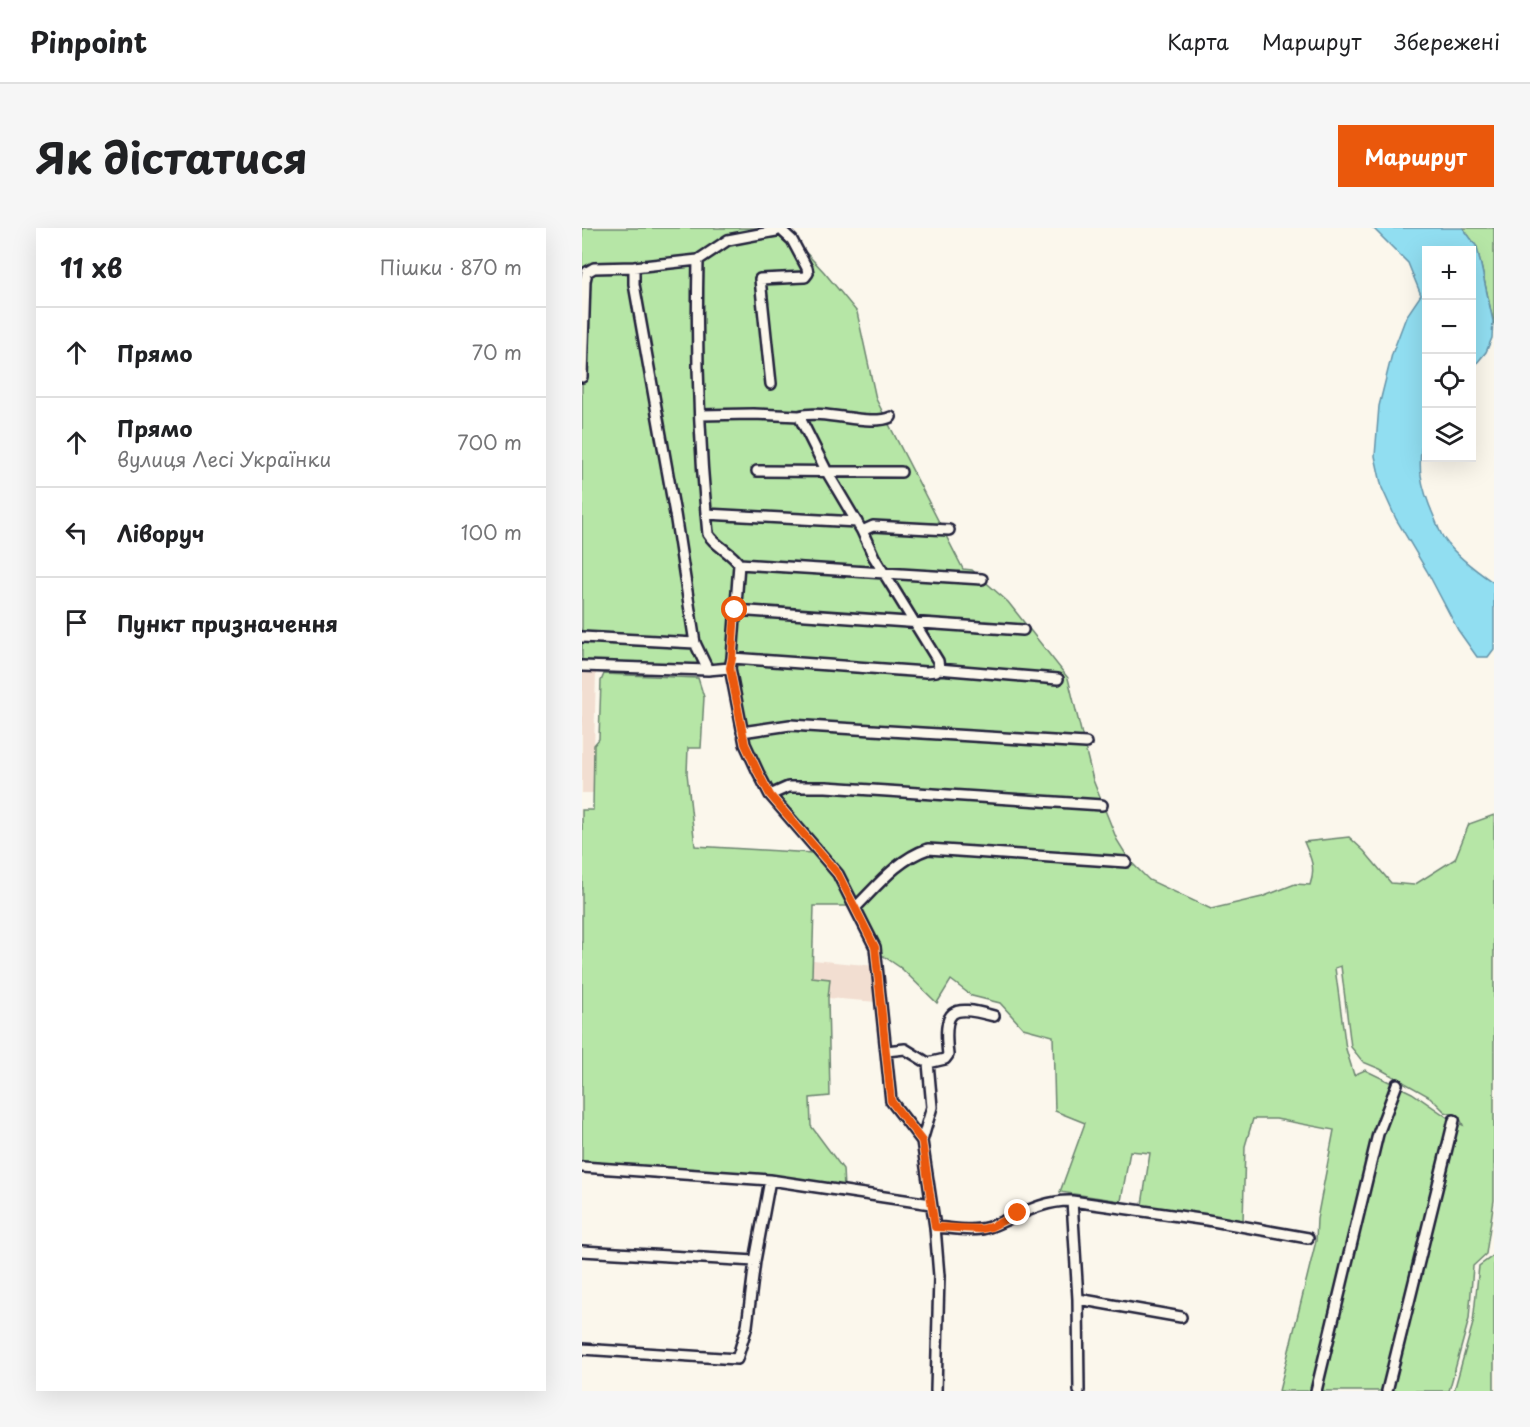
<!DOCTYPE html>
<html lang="uk">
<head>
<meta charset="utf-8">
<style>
	body { margin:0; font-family:"Playpen Sans",sans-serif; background:#f6f6f6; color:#202124 }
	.controls { position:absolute; right:18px; top:18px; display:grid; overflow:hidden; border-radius:0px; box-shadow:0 6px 24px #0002 }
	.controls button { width:54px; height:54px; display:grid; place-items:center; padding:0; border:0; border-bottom:2px solid #e0e0e0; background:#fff; color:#202124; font:30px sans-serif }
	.stop { position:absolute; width:18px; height:18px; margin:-14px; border:4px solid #ea580c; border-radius:50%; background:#fff }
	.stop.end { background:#ea580c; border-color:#fff; box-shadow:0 2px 6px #0008 }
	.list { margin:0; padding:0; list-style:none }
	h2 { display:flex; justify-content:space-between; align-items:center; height:78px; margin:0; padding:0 24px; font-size:26px }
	h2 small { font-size:20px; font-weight:400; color:#757577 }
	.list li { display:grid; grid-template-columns:39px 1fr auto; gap:18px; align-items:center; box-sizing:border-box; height:90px; padding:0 24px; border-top:2px solid #e0e0e0 }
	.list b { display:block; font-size:22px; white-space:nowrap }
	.list p { margin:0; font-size:20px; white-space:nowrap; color:#757577 }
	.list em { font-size:20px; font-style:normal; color:#757577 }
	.icon { flex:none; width:33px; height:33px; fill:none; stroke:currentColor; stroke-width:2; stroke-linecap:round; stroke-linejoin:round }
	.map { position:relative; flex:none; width:912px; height:1163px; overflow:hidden; border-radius:0px }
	header { display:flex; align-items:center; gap:36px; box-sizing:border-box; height:84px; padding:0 30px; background:#fff; border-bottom:2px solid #e0e0e0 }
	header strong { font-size:28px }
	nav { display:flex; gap:33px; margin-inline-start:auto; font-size:21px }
	.intro { display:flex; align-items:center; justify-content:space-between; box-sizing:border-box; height:144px; padding:0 36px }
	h1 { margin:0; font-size:42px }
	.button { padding:15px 27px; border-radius:0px; background:#ea580c; color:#fff; font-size:21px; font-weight:700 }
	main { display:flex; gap:36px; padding:0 36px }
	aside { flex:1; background:#fff; border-radius:0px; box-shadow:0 6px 24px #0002 }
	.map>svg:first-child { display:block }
	.built { fill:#f2ded1 }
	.green { fill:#b6e6a6; stroke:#6c8470; stroke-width:1.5; fill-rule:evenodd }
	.water { fill:#91def1; stroke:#6593a8; stroke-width:1.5 }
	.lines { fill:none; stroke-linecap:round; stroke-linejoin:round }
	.minor-casing { stroke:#22223b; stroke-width:14 }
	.minor { stroke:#fbf7ec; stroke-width:9 }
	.route { stroke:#ea580c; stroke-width:8 }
</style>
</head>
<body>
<header>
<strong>Pinpoint</strong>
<nav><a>Карта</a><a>Маршрут</a><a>Збережені</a></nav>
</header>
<div class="intro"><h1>Як дістатися</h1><a class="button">Маршрут</a></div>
<main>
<aside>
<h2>11 хв<small>Пішки · 870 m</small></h2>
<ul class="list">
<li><svg class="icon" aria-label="ahead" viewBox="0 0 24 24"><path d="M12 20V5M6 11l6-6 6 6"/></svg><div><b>Прямо</b></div><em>70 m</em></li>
<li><svg class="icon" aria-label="ahead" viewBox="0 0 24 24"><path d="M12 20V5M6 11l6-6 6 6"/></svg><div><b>Прямо</b><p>вулиця Лесі Українки</p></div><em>700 m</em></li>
<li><svg class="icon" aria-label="left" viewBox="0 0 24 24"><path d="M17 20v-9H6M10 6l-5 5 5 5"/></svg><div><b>Ліворуч</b></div><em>100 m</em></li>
<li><svg class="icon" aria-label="arrive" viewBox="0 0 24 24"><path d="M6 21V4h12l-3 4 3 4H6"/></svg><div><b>Пункт призначення</b></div></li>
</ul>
</aside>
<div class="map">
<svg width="912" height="1163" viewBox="0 0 912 1163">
	<rect width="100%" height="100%" fill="#fbf7ec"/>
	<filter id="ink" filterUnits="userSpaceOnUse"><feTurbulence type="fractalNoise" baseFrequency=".0167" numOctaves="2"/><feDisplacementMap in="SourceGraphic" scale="12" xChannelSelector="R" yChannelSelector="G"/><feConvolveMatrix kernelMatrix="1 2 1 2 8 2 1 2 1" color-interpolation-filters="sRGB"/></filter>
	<g filter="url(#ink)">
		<path class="built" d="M0,441l14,1 -3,123h-11z
			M231,732l63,6 1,36 -49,-4 2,-19 -18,-1z"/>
		<path class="green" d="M0,0h201l41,44 33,40 19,87 87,170 9,1 36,32 60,76 25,102 24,60 13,21 19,19 62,29 51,-12 33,-13 15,1c6,-17 1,-27 -6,-43l45,-5 15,14 27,32 23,2 41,-26 14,-35 25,-9v385l-8,54 -13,12 -4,53 -20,72h-170l37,-150 1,-22 17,-89 -58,-11h-23l-8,27 -2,76 -101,-17 8,-52 -20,-2 -9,50 -61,-9 25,-69 -30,-12 -2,-75 -30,-8 -23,-25 -28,-7 -21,-16 -14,23 -36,-35 -22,-15 -36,-72 -76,-95 -22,-46 -13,-75 -39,6 -111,-5zM759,738l10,81 12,15 17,7 50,28 15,15 14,4 4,9 -10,-4 -41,-28 -47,-23 -11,5 -8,-26 -11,-81z
			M881,0h31v97l-17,-78z
			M22,446l94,4 6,19 -3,51h-13l-1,25 8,73 118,7 22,25 13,28h-34l-2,71 18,2 -2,19 2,98 -20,2 1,28 32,43 1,19c-87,-15 -174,-21 -262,-25v-353h11l1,-65 5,-6 2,-58z
			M912,1007v156h-40l19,-68 6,-57 15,-11z"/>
		<path class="water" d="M791,0h90l14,19 16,74 -1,17 -6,14 -14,17v-119h-46v179h-1c-9,37 -5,56 10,90 3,7 5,15 10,21 11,16 33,32 49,43v66l-6,8h-11l-19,-27 -31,-59 -31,-52 -14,-31 -7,-32 4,-50 13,-52 14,-37 15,-22 -13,-32z"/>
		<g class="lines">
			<g class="minor-casing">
				<path id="minor" d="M196,0l-2,3 -48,9 -30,20c-2,91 1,183 10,274 7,12 23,18 31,30l-7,94 -2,10 15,76 13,28 12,23 68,79 37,73 16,154 31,40 13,86 4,49 -3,115
					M0,149l3,-96 2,-9 7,-4 40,-1 64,-7
					M189,156l-11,-105 45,-2 3,-4 -1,-5 -15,-28 -13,-12
					M118,187l53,-1 46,2
					M175,243l144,1
					M124,286l151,8
					M280,303l-35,-59 -28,-56c25,-7 71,11 92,1
					M157,336l243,15
					M153,382l288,20
					M0,409l113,6 -20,-129 -41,-230v-17
					M113,415l13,27
					M150,430l194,14 10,-1 3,-3 -1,-7 -64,-104 -12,-26 11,-5 76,4
					M0,438l126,4 22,-2
					M356,441l120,10
					M160,504l48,-7 296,18
					M188,567l18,-8h38l276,18
					M274,679c21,-21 42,-48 72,-58l198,13
					M304,823l19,-2 23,14 4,44 -10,34
					M346,835l17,-4 3,-4c-5,-46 2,-51 46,-39
					M0,939l188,13 -15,81 -8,65 -10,33 -155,-10
					M188,952l161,24
					M490,973l135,19 101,18
					M353,999c17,1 41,6 57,-1 26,-10 50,-26 80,-25l6,98 1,92
					M0,1023l173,10
					M496,1071l103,18
					M734,1163l62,-257 19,-50
					M805,1163l67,-271"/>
			</g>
			<use href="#minor" class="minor"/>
		</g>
	</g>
	<g class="lines" filter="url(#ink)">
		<path class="route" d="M153,382l-3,48 -2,10 15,76 13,28 12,23 68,79 37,73 16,154 31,40 13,86 46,2 10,-2 27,-14"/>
	</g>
</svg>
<div class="controls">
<button>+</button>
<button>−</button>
<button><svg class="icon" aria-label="locate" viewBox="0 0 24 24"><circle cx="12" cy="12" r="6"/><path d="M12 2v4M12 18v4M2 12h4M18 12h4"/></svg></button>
<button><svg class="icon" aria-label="layers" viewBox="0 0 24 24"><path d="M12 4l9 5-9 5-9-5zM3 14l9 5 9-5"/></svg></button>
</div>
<div class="stop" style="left:153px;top:382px"></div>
<div class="stop end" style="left:436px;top:985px"></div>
</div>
</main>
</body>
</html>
